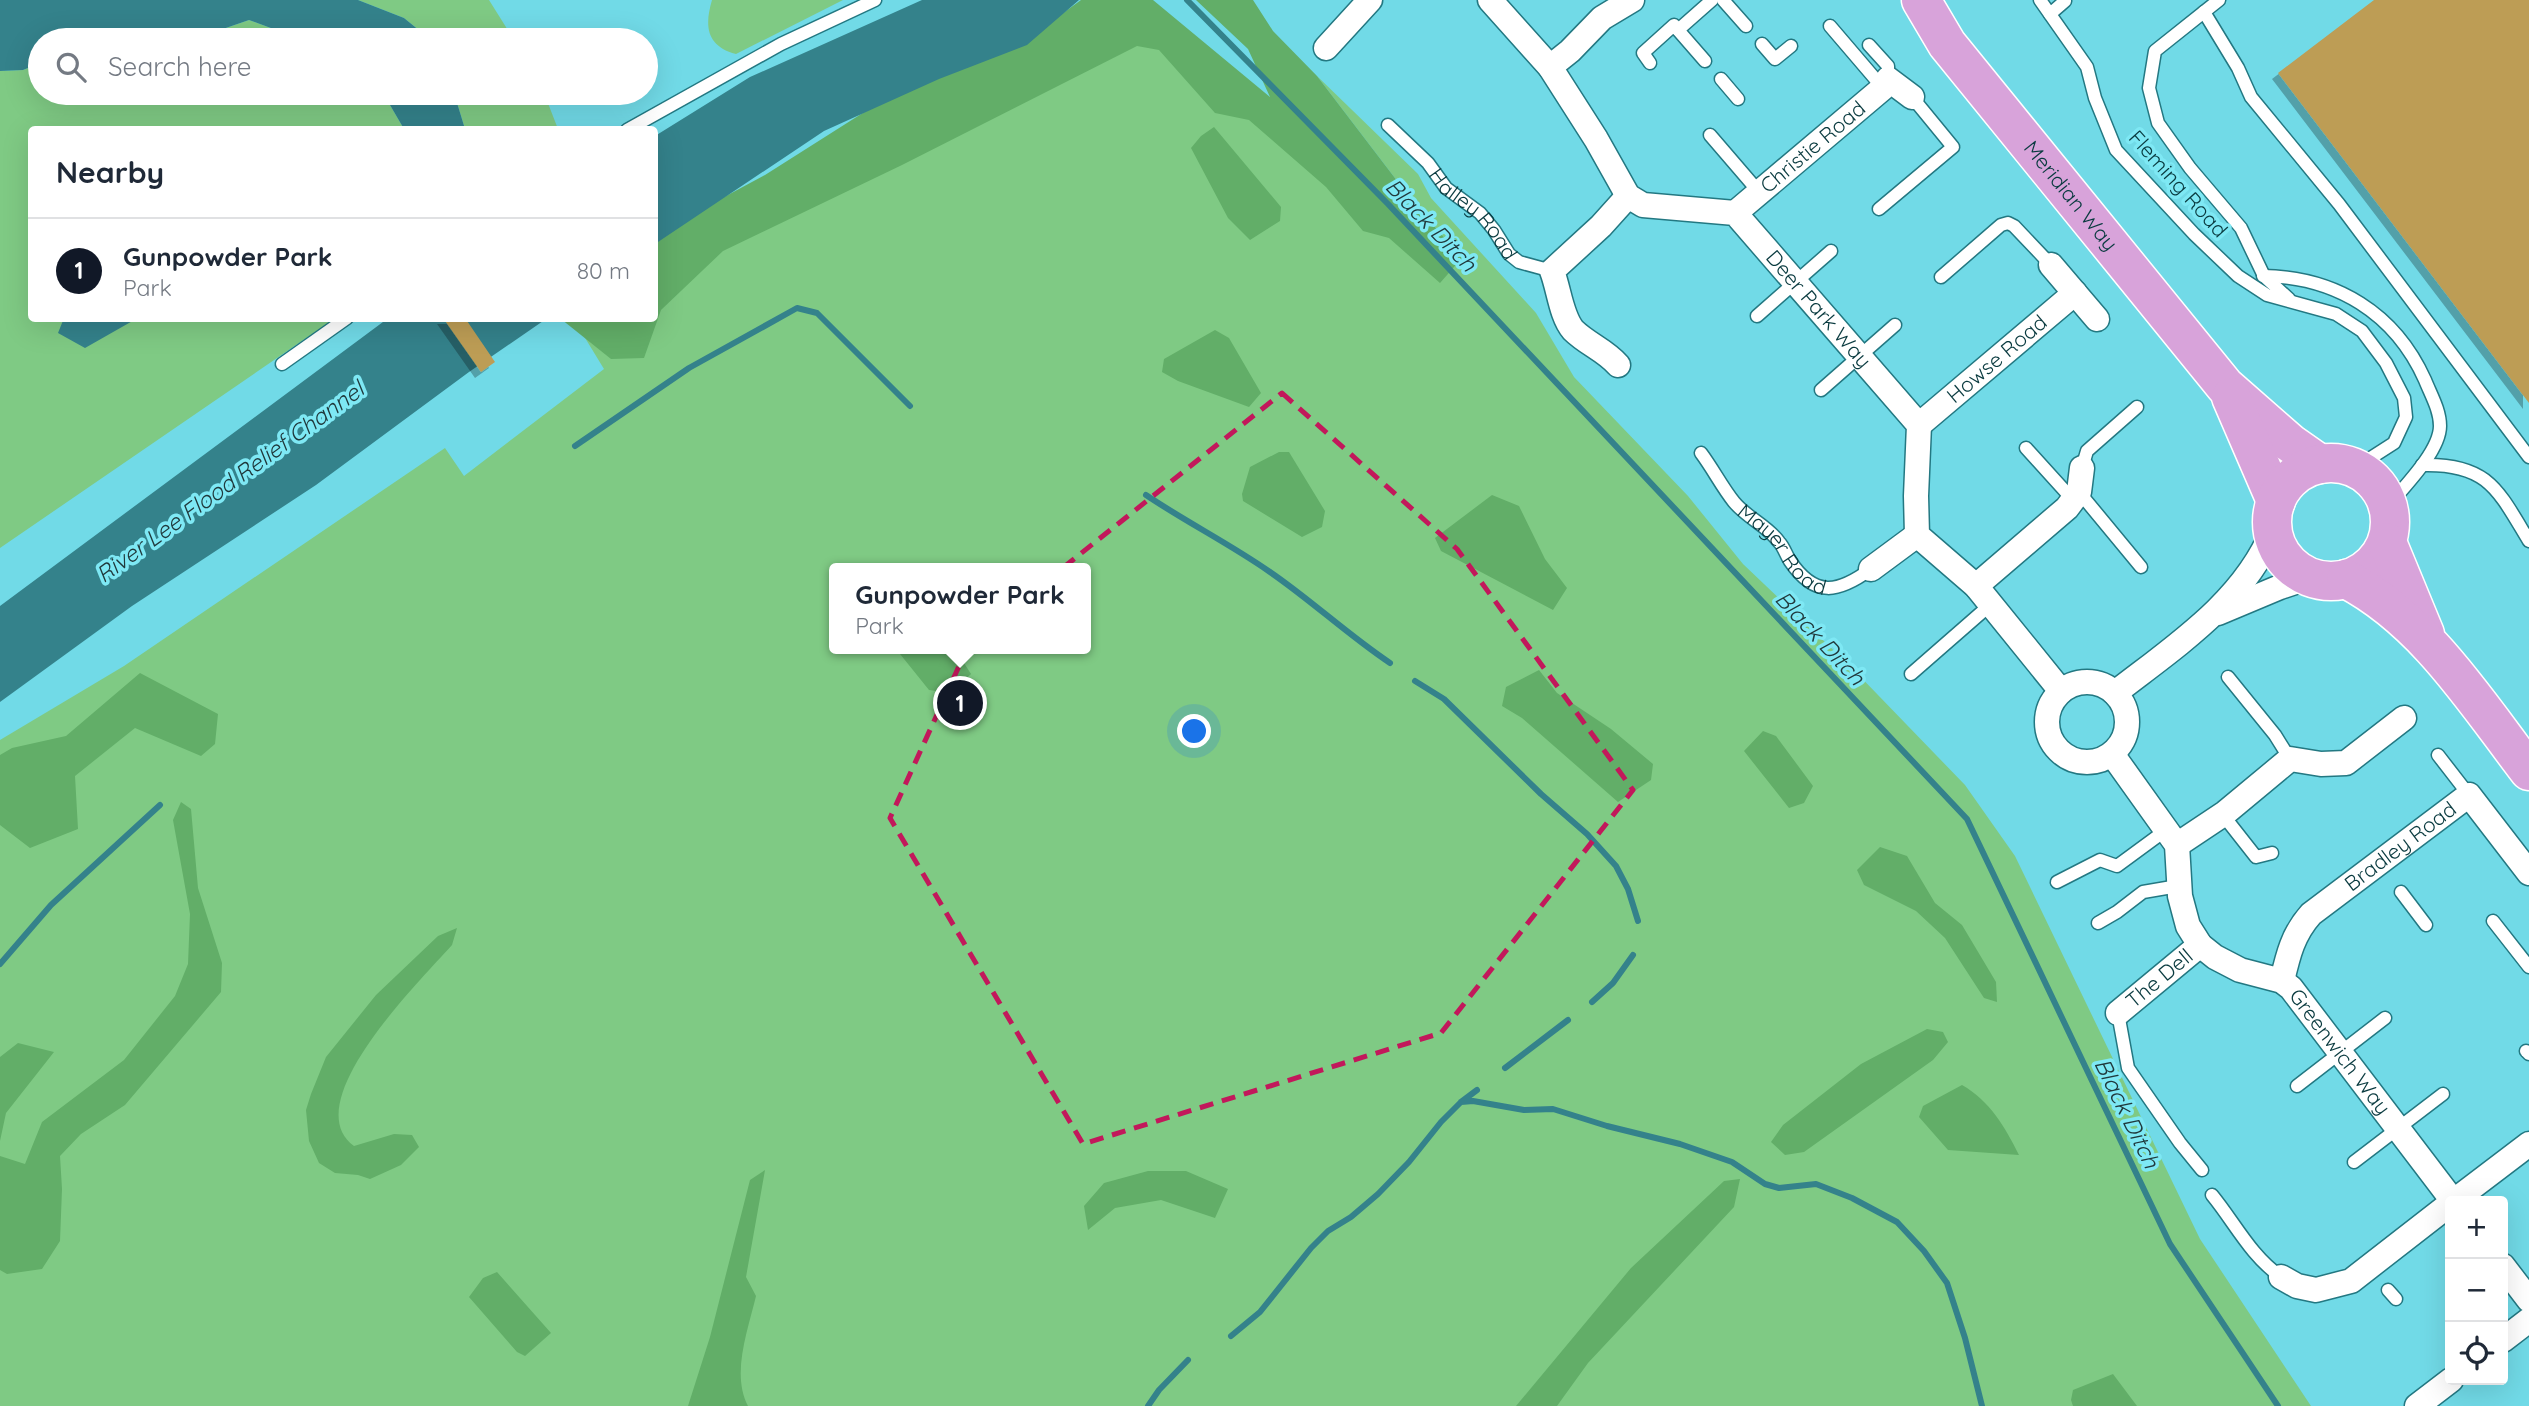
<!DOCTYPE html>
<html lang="en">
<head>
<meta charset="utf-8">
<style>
	body { margin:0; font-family:Quicksand,sans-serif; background:#f2f2f3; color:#1f2937 }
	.controls { position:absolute; right:21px; bottom:21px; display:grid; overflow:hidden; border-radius:7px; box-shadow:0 7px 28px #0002 }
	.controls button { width:63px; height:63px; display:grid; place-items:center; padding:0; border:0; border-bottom:2px solid #e0e1e3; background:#fff; color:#1f2937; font:35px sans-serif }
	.you { position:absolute; left:1195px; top:732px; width:24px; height:24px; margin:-18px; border:5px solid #fff; border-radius:50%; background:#1a73e8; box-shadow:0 0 0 10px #1a73e833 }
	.badge { display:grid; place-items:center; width:46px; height:46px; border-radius:50%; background:#111827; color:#fff; font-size:23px; font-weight:700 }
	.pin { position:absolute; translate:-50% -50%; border:4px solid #fff; box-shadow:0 2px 7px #0006 }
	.popup { position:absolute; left:829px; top:563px; width:262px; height:91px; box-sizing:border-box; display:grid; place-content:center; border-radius:7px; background:#fff; filter:drop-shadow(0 2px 5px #0005); font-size:23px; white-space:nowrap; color:#747a83 }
	.popup b { font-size:26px; color:#1f2937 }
	.popup::after { content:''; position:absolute; left:50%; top:100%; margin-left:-14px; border:14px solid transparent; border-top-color:#fff }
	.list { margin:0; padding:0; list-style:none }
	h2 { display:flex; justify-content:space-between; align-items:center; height:91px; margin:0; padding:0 28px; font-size:30px }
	h2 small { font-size:23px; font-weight:400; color:#747a83 }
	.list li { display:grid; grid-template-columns:46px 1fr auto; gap:21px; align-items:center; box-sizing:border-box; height:105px; padding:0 28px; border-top:2px solid #e0e1e3 }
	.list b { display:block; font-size:26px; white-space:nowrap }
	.list p { margin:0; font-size:23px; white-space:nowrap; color:#747a83 }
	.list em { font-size:23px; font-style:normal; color:#747a83 }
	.icon { flex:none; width:38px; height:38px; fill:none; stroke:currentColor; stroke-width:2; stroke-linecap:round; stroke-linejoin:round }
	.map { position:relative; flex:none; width:2529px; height:1406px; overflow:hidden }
	.search { position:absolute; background:#fff; box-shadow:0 7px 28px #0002; left:28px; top:28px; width:630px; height:77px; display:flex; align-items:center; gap:18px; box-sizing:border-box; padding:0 24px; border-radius:38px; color:#747a83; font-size:26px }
	.panel { position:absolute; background:#fff; box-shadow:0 7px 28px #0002; left:28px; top:126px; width:630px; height:196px; border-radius:7px }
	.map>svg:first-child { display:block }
	.green { fill:#7fca84; fill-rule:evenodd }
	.forest { fill:#62ae68 }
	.water { fill:#34828b }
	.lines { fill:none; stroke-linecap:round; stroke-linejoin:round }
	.stream { stroke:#34828b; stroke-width:6 }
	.building { fill:#bd9d55; filter:url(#shadow) }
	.lane-casing { stroke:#237882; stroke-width:15 }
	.street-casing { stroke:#237882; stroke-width:27 }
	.primary-casing { stroke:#fff; stroke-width:41 }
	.lane { stroke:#fff; stroke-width:12 }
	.street { stroke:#fff; stroke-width:24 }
	.primary { stroke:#d8a3da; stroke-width:38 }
	.marked { fill:none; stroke:#c2185b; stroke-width:5; stroke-dasharray:14 9; stroke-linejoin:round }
	.labels { text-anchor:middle; stroke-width:7; stroke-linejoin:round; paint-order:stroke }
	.street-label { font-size:21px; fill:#093a3f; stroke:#7ee8f4 }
	.water-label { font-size:23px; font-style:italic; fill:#20393c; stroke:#7ee8f4 }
</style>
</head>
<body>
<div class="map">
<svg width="2529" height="1406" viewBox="0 0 2529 1406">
	<defs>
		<filter id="shadow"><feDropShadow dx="-6" dy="6" stdDeviation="0" flood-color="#0004"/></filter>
	</defs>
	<rect width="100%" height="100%" fill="#71dae7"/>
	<path class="green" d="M358,0h131l25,40h-83l-27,-22z
		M712,0h131l-107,54c-29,-8 -32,-27 -24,-54z
		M1156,8l295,262 11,-12 -48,-55 -97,-127 101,98 13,24 105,115 38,64 114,119 55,68 106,101 116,120 50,71 185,383 111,167h-2311v-666l124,-74 321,-218 19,28 140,-107 -25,-41 75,-10 1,-33zM834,568h252v81h-252z
		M249,20l54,20h-112z
		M40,63v30h343l21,36 -372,1v188l302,1 -334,229v-477l23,-1z
		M454,93h90l14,36h-93z"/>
	<path class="forest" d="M1081,0h72l117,97 -22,-48 -52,-49h57l20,31 44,45 97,127 48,55 -22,25 -51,-45 -26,-7 -37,-44 -77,-67 -34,-7 -56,-63 -22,-4 -235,119 -179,86 -62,59 -17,48 -33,1 -50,-40 93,-1 1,-81 58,-34 52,-28 123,-78 138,-57z
		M1214,127l67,80 -1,14 -30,19 -22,-22 -37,-70 10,-12z
		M1215,330l14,8 32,55 -12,14 -71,-26 -16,-9 2,-13z
		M1279,452h10l36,59 -3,16 -20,10 -59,-36 -1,-7 8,-27z
		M1492,495l27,11 26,53 22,29 -14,22 -112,-59 -6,-13z
		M896,649h59l16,25 -20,19 -22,-3z
		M1539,670l18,23 54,36 42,35 -2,16 -33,22 -96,-84 -20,-12 4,-19z
		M140,673l78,41 -3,30 -14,12 -66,-28 -60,48 3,53 -48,19 -30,-23v-70l12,-7 54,-12z
		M1763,731l13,5 37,50 -9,17 -15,5 -45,-57z
		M181,802l10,7 7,79 24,75 -1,29 -96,113 -44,29 -21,22 2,33 -2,52 -18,28 -35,5 -7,-4v-114l25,8 17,-42 82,-62 51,-64 13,-32 2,-50 -17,-94z
		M1880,847l27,9 28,47 27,22 34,57 1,20 -13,-4 -39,-60 -29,-27 -52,-26 -7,-15z
		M457,928l-5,17c-30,34 -157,158 -98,201l40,-12 18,1 7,12 -18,18 -31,14 -12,-4 -23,-2 -16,-10 -10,-22 -3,-31 5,-16 15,-37 50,-62 62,-59z
		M1927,1029l16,3 5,10 -15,18 -129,92 -19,3 -14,-13 12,-17 78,-61z
		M18,1043l36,9 -48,61 -6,28v-84z
		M1962,1085c28,16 43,42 57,70l-71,-5 -29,-33 4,-11z
		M765,1170l-19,107 10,19c-8,34 -25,78 -8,110h-60l22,-69 40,-157z
		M1148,1171h38l42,18 -13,29 -54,-18 -46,8 -27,22 -4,-24 20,-23z
		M1740,1179l-6,28 -146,156 -31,43h-41l115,-138 93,-87z
		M497,1272l54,61 -26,23 -8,-4 -48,-55 14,-19z
		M2113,1374l24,32h-64l-2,-6 2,-10z"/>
	<path class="water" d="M0,0h358l46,18 27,22h-128l-54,-20 -58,20h-151v23l-17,7 -23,1z
		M922,0h157l-52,45 -88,34 -115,52 -169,113v-108l95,-59z
		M383,93h71l11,36h-61z
		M64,318h72v1l-51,29 -27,-15z
		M387,319h159l-77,53 -153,113 -184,121 -132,96v-96z"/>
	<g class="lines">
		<path class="stream" d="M1187,0l201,204 579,615 203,425 108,162
			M575,446l114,-78 108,-60 20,5 93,93
			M1146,495c40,27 84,49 124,77 41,28 78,63 120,91
			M1415,681l29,18 97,95 46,40 29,32 12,23 10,32
			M0,964l51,-59 109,-100
			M1592,1002l21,-19 20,-28
			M1505,1068l63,-48
			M1461,1102l12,-1 51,9 29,-1 54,17 73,18 52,18 33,22 14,4 37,-4 36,14 45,24 27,29 23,32 18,55 17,68
			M1231,1336l29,-24 51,-64 17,-17 23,-14 27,-23 31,-32 32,-40 20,-20 16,-12
			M1148,1406l11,-16 29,-30"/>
	</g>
	<path class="building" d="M2374,0h155v403l-251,-330z
		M443,318h22l30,44 -14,10z"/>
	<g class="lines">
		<g class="lane-casing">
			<g id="lane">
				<path d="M1723,0l23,26"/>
				<path d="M2040,0l47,67 8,31 21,52 78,84 44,42 29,19 69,19 26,17 24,32 18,35 2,19 -12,26 -39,25"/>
				<path d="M2219,0l-64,51 -6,37 9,35 32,45 51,60 23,48 25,23"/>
				<path d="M2204,12l34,56 13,29 88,107 190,253"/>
				<path d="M2050,14l15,-13"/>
				<path d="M1830,26l53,62"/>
				<path d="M1762,44l13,15 16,-13"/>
				<path d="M1869,45l19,21v13"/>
				<path d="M1705,61l-27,-31 34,-30"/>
				<path d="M1650,63l-7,-10 31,-28 4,5"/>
				<path d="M1721,79l17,20"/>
				<path id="s1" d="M1388,125l40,38 18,25 34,25 14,17 15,24 10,8 33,9"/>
				<path d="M627,130l154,-86 94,-44"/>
				<path d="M1710,135l49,57"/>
				<path d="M1879,209l74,-62 -41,-50"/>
				<path d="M2263,276c73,1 132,37 162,104 6,15 15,30 15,46 0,25 -36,61 -52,80"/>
				<path d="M1941,277l60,-52 7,-2 6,3 37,39"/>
				<path d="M1757,316l74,-65"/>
				<path d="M282,364l65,-46"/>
				<path d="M1821,390l74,-65"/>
				<path d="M2026,448l48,53"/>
				<path id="s2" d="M1701,453c12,16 21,34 33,49 13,16 34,24 45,40 5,5 7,13 11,19 25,37 48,32 81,8"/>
				<path d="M2422,465c66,-2 76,25 107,76"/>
				<path d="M2082,468l5,-17 50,-44"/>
				<path d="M2079,492l62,75"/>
				<path d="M1911,674l79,-69"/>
				<path d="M2228,677l47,58 15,24"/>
				<path d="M2438,755l31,40"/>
				<path d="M2223,815l33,42 16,-4"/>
				<path d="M2057,882l43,-22 17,6 49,-36"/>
				<path d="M2401,892l25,33"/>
				<path d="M2493,921l36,46"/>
				<path d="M2098,923l19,-11 26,-20 35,-6"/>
				<path d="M2118,1013l10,55 52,75 22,27"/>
				<path d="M2526,1051l3,3"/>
				<path d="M2297,1086l88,-68"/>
				<path d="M2354,1162l89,-68"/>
				<path d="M2212,1195c23,28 38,60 69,82"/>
				<path d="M2388,1290l8,9"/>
			</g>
		</g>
		<g class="street-casing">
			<g id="street">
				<path id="s3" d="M1490,0l60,67 46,72 32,57 15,9 92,8 184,212 -3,71 1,39 59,51 85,105"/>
				<path d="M1326,48l44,-48"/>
				<path d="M1550,67l20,-16 32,-33 30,-18"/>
				<path id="s4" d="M1735,213l148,-125 5,-9 24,18"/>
				<path d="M2051,265l46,54"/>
				<path d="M1618,365c-13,-15 -31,-21 -45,-35 -12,-14 -14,-41 -21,-59l49,-45 27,-30"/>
				<path id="s5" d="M1919,425l156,-132"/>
				<path d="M1871,569l46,-34"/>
				<path d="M1976,586l91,-78 12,-16 3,-24"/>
				<path d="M2218,613l62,-26 30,-10"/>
				<circle cx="2087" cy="722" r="40"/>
				<path d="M2115,693c59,-46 129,-91 158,-163"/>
				<path id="s6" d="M2112,754l65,91 3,51 8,30 12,19 15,12 25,13 42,11 9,7 162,213"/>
				<path d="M2177,845l48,-32 65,-54 31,5 25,-1 58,-45"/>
				<path id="s7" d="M2282,981c6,-26 11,-47 29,-67l158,-119 60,78"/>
				<path id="s8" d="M2118,1013l82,-68"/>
				<path d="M2454,1201l75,-57"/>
				<path d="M2503,1266l26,34"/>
				<path d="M2281,1277l16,9 19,4 35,-9 99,-77"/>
				<path d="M2503,1340l26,-20"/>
				<path d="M2417,1406l34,-26"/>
			</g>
		</g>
		<g class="primary-casing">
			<g id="primary">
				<path id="s9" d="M1921,0l26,44 278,342 65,57 30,21"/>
				<path d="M2231,397l45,104"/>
				<circle cx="2331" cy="522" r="59"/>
				<path d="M2387,542l38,92"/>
				<path d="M2346,579c79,41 130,123 183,192"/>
			</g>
		</g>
		<use href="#lane" class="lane"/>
		<use href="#street" class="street"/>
		<use href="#primary" class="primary"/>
	</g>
	<path class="marked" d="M1282,393l175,156 176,241 -192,243 -358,111 -193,-326 80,-176z"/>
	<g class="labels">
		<g class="street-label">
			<text dy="7" stroke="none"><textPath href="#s4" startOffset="102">Christie Road</textPath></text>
			<text transform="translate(2178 184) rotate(48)" y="7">Fleming Road</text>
			<text dy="7" stroke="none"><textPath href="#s9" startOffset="247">Meridian Way</textPath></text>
			<text dy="7" stroke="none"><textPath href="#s1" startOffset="124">Halley Road</textPath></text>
			<text dy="7" stroke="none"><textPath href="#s3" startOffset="478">Deer Park Way</textPath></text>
			<text dy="7" stroke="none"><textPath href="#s5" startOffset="102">Howse Road</textPath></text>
			<text dy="7" stroke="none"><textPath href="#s2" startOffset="128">Mayer Road</textPath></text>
			<text dy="7" stroke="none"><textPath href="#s7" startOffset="186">Bradley Road</textPath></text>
			<text dy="7" stroke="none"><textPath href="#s8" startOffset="54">The Dell</textPath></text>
			<text dy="7" stroke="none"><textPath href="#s6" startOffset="399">Greenwich Way</textPath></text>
		</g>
		<g class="water-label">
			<text transform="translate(1431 225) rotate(46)" y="8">Black Ditch</text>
			<text transform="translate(230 482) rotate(-36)" y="8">River Lee Flood Relief Channel</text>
			<text transform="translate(1820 638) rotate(47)" y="8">Black Ditch</text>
			<text transform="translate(2127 1113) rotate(64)" y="8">Black Ditch</text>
		</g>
	</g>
</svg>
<div class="controls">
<button>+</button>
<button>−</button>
<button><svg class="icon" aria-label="locate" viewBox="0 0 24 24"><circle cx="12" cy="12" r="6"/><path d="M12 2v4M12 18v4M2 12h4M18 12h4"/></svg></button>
</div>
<div class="you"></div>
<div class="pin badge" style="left:960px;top:703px">1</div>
<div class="popup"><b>Gunpowder Park</b>Park</div>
<div class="search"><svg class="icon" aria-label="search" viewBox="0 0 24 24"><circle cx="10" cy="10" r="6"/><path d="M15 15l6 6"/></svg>Search here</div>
<section class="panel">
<h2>Nearby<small></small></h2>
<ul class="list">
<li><span class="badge">1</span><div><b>Gunpowder Park</b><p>Park</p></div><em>80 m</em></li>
</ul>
</section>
</div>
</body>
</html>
